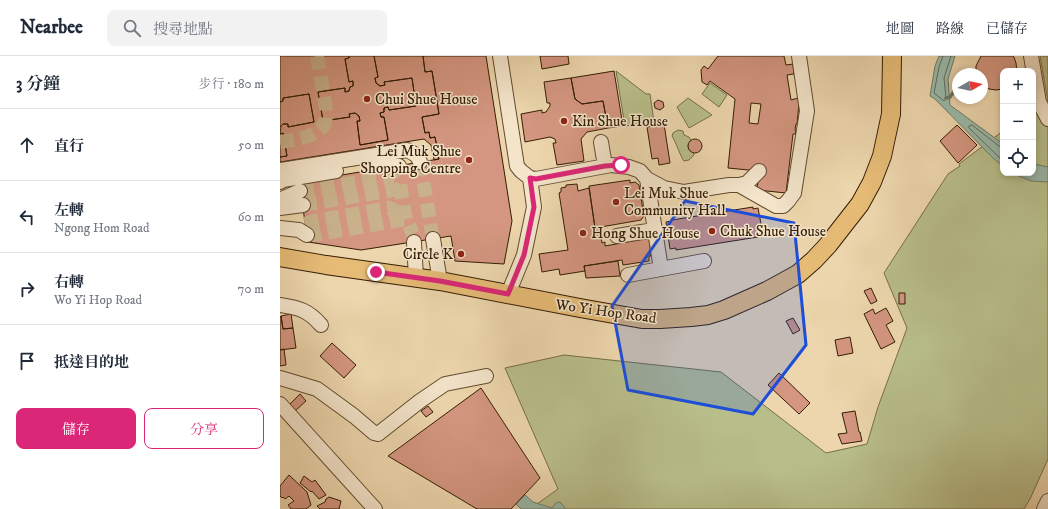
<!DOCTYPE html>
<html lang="zh-TW">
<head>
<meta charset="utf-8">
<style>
	body { margin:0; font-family:"IM FELL DW Pica","Noto Serif TC",serif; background:#f2f2f3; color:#1f2937 }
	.controls { position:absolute; right:12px; top:12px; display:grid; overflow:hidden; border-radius:8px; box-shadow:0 2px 6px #0003 }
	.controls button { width:36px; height:36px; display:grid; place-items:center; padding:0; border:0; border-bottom:1px solid #e0e1e3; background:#fff; color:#1f2937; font:20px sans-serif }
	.compass { position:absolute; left:672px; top:12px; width:36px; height:36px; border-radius:50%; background:#fff; box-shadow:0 2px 6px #0003; rotate:81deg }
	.stop { position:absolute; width:12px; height:12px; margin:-9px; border:3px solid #db2777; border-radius:50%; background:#fff }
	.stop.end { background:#db2777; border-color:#fff; box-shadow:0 1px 4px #0008 }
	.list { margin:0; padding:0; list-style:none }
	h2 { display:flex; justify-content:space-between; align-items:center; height:52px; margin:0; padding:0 16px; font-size:17px }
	h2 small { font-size:13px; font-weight:400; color:#747a83 }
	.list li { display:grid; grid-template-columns:26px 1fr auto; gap:12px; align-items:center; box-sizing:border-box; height:72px; padding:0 16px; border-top:1px solid #e0e1e3 }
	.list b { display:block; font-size:15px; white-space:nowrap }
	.list p { margin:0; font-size:13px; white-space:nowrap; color:#747a83 }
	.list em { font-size:13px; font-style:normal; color:#747a83 }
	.actions { display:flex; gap:8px; padding:12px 16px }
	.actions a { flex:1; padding:9px 0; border:1px solid #db2777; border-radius:8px; text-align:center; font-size:14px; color:#db2777 }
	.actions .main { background:#db2777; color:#fff }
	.icon { flex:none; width:22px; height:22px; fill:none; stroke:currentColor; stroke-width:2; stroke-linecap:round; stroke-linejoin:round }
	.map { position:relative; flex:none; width:768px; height:453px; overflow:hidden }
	header { display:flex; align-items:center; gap:24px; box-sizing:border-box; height:56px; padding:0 20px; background:#fff; border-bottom:1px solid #e0e1e3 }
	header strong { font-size:19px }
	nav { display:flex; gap:22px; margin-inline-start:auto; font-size:14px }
	.search { width:280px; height:36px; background:#f2f2f3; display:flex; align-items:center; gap:10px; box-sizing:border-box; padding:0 14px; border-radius:8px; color:#747a83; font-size:15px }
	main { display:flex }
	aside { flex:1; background:#fff }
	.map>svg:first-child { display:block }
	.green { fill:#b8be8a; stroke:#766e48 }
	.water { fill:#99b9aa; stroke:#717b68 }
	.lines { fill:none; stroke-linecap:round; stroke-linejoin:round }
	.shore { stroke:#666b58; stroke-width:1 }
	.stream { stroke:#717b68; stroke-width:3.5 }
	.building { fill:#d49680; stroke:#341d05; fill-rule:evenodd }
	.minor-tunnel { stroke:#c8b18b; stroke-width:14; stroke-dasharray:14 7; stroke-linecap:butt }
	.minor-casing { stroke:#624b2f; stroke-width:16 }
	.major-casing { stroke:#341d05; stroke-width:20 }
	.minor { stroke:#f3e4ca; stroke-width:14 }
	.major { stroke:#e6bb76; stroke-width:18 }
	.route { stroke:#db2777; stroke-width:5 }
	.marked { fill:#1d4ed8; fill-opacity:0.2; stroke:#1d4ed8; stroke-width:3; stroke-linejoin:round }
	.poi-dot { fill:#8f2418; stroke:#f3e4ca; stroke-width:1.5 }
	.labels { text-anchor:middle; stroke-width:3; stroke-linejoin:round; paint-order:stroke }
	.poi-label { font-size:15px; fill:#341d05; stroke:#f3e4ca; text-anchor:start }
	.street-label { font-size:15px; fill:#341d05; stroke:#f3e4ca }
</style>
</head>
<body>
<header>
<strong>Nearbee</strong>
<div class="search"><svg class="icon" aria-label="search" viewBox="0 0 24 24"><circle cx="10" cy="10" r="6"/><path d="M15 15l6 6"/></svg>搜尋地點</div>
<nav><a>地圖</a><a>路線</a><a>已儲存</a></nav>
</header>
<main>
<aside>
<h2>3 分鐘<small>步行 · 180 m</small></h2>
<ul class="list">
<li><svg class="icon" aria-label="ahead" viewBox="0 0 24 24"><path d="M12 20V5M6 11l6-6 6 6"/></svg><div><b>直行</b></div><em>50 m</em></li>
<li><svg class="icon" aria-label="left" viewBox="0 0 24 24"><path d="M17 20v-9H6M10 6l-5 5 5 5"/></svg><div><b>左轉</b><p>Ngong Hom Road</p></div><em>60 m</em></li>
<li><svg class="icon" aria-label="right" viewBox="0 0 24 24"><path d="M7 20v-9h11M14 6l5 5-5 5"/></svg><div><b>右轉</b><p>Wo Yi Hop Road</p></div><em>70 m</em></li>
<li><svg class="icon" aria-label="arrive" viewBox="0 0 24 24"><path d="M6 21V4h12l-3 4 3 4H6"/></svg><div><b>抵達目的地</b></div></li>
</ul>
<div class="actions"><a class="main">儲存</a><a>分享</a></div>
</aside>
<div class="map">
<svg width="768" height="453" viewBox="0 0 768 453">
	<rect width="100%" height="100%" fill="#edd6ad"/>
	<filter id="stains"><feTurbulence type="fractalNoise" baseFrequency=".005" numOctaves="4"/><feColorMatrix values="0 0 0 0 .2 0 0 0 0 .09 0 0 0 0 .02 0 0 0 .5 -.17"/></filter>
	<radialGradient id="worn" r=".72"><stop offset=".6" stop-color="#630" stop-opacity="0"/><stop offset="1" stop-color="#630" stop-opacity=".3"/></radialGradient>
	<path class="green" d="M760,0h8v46z
		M336,15l30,23h4l4,28 -29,4z
		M430,27l17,12 -8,12 -17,-13z
		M408,42l24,17 -23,13 -12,-21z
		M768,49v354l-18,40 -6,10h-494l28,-20 -53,-121 59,-13 157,17 105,81 41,-9 11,-37 29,-79 -23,-55 64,-99 12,-8 -1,-2 44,-33v42h30v-61z
		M398,74l5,1 1,4 5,2 2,3 -3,5 1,5 4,2 1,3 -5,5 -5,1c-3,-3 -8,-19 -12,-25l1,-3z"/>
	<path class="water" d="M659,0h16l-7,23 2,26 53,39v22l-10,-8 -58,-59 -5,-3 5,-30z
		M753,108l15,3v15l-17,-1 -19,-8h21z
		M245,439l8,7 19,6 4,-5 4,-1 6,7h-45l-5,-5z"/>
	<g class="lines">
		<path class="shore" d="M663,0l-4,11 -5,26 10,8 2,-2 -2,-21 7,-22
			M723,91l-4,-1 -27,-21 -3,1v2l34,33"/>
		<path class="stream" d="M666,42l4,-1 8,-11"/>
	</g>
	<path class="building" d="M0,0h69v2l-4,1 4,23 4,-1v5l-3,1 -1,4 -4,1v-4l-27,4 5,29 27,-4 -1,-3 6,-1 4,3 1,5h-3l3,24 28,-5 -4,-23h-3l-1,-4 4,-1v-4l4,-1 1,3 27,-4 -4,-28 -28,4 1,3 -5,1 -4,-3 -1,-5 3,-1 -4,-21h49l2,16 7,-1 7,43 -17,3 3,16 4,-1 1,6 5,-1 4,22 -5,1 -3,-15 -7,-6 -144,23v-5l7,-1 -4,-23 -3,1 1,-8 2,-2h5v3l26,-5 -5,-28 -26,4v3l-3,1z
		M69,0h25l4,21 -3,1 1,5 4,3 5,-1 -1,-3 28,-4 4,28 -27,4 -1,-3 -4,1v4l-4,1 1,4h3l4,23 -28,5 -3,-24h3l-1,-5 -4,-3 -6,1 1,3 -27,4 -5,-29 27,-4v4l4,-1 1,-4 3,-1v-5l-4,1 -4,-23 4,-1z
		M143,0h63l26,165 -8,43 -49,-3 -4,-25 -90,14 -53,-8 -9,-60 140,-23 -4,-22 -5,1 -1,-6 -4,1 -3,-16 17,-3 -7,-43 -7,1z
		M260,0h28l1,8 -27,5z
		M438,0h66l2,9 7,-1 1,10 -7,1 4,25 7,-2 1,5 -2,21h-1l-1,5 1,5h-3l-7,59 -29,-3 2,-19 -31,-3 7,-69 -25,-18 -3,4 -5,-3 -1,-12 3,-4 4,3zM471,47l10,1 -3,20 -9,-1z
		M701,0h31l2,1 2,6 1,8h-14v18l-7,1 -7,-1 -7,-5v-10l-6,-1v-7z
		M334,15l9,55 -15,2 -5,-27 -21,3 -7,-5 -4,-21z
		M291,22l4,21 7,5 21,-3 5,27 -21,4 -6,7 3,22 -27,4 -4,-22h3l-1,-4 -5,-2 -25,5 -4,-28 21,-4v3l4,-1 4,-6v-3h-3l-3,-21z
		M29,38l5,28 -26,5v-3h-5l-3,3v-25l3,-1v-3z
		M378,44l5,2 1,5 -4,3 -5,-2 -1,-5z
		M384,68l6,39 -11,2 -1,-7 -6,1 -5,-32z
		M677,69l20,20 -19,18 -18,-22z
		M0,77v1l3,-1 4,23 -7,1z
		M408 90a7 7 0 1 1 14 0a7 7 0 1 1-14 0Z
		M350,124v3l5,-1 4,3 5,31 -3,4 -46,8 -6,-42z
		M297,128l1,7 11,-3 6,40 4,-1 3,16 3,-1v4l44,-8 2,18h-2v5l-26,4 -1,-5 -38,6 1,5 -25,4 -1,-6 -17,3 -3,-18 29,-4 -9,-57 2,-1v-4l5,-1v-2z
		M473,151v2l5,-1 3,16 -5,1 2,12 -82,13v-2l-6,1 -4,-27 6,-1v-1z
		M338,205l2,15 -34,2 -2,-12z
		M591,232l6,13 -6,3 -7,-13z
		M619,237h6v11h-6z
		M606,252l7,13 -7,4 9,17 -14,7 -17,-35 9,-5 2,5z
		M11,258l2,14 -10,1 -2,-13z
		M1,260l2,13 10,-1 3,20 -16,2v-33z
		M513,262l7,12 -7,4 -7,-13z
		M570,281l3,16 -15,3 -3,-16z
		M52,287l24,22 -12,13 -24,-22z
		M4,293l2,16 -6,1v-16z
		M499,317l31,30 -11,11 -31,-29z
		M201,332l59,90 -29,31h-34l-89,-53z
		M20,338l6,7 -11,10 -6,-6z
		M148,350l5,6 -7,5 -5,-6z
		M575,355l4,21h1l2,9 -20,3 -4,-10 9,-1 -5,-20z
		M9,419l18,17 4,13 -5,4h-15l-3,-4 6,-4 -5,-5 -4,3 -2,-2 -1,1 -2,-2v-10z
		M24,420l8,6 3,-2 11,15 -7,4 -7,-8 -1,1 -11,-9z
		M49,441l12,4 -2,8h-19l-3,-3 8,-4 1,-3z"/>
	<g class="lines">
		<path class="minor-tunnel" d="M0,86c14,-2 35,-4 44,-17 2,-5 2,-11 2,-16l-9,-53
			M140,106l13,77
			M20,135l90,-14h4l6,7 6,35 7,15
			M23,149l97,-16
			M25,168l9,-3 75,-13 9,4 8,7
			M27,179l13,-1 86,-15"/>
		<g class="minor-casing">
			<path id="minor" d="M220,0l17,110 4,5 9,7 4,29 -10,48 -16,39
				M751,0l8,46 9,17
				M321,86l4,24
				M93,110l18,-3 8,3
				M0,114l127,-20c6,3 11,5 13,12
				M250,122l6,1 75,-14 18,2 11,4 7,8 17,9 20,4 45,-7h10l37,21h7l5,-5 6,-8 13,-82 -8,-55
				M367,123l14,90
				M0,126l3,-2 53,-9
				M459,129l8,-2 12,-12
				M0,146l4,-4 16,-7
				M0,152l23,-3
				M0,172l19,2 8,5
				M337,180l37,-6
				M153,183l7,42
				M134,186l2,35
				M348,219l76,-14
				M0,249c19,3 28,5 41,20
				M0,322l37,11 37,27 20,17 4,1 42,-33 25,-17 41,-8
				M0,348l95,105
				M764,453l4,-8"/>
		</g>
		<g class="major-casing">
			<path id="major" d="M0,201l46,8 114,16 140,27 62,11h18l31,-2 17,-2 16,-5 43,-19 31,-17 16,-14 14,-15 32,-41 12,-22 10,-26 9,-42 1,-58"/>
		</g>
		<use href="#minor" class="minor"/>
		<use href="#major" class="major"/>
	</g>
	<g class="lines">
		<path class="route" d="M96,216l64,9 68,13 16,-39 10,-48 -4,-29 6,1 69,-13 16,-1"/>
	</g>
	<path class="marked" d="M405,145l109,22 12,122 -53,69 -125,-24 -16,-84z"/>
	<g class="poi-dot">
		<circle cx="87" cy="43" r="4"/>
		<circle cx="284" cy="65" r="4"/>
		<circle cx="189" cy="104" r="4"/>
		<circle cx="336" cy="146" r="4"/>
		<circle cx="432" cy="175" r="4"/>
		<circle cx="303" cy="177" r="4"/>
		<circle cx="181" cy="198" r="4"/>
	</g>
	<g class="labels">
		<g class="poi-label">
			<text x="95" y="48">Chui Shue House</text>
			<text x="292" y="70">Kin Shue House</text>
			<text x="181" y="100" text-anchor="end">Lei Muk Shue<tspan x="181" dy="17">Shopping Centre</tspan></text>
			<text x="344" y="142">Lei Muk Shue<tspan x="344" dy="17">Community Hall</tspan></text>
			<text x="440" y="180">Chuk Shue House</text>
			<text x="311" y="182">Hong Shue House</text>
			<text x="173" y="203" text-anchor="end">Circle K</text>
		</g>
		<g class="street-label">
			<text transform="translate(326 255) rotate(8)" y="5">Wo Yi Hop Road</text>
		</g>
	</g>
	<rect width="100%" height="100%" filter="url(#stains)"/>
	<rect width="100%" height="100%" fill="url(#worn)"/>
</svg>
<div class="controls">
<button>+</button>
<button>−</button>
<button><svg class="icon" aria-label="locate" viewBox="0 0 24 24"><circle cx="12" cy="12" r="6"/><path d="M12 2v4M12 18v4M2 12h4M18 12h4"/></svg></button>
</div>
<svg class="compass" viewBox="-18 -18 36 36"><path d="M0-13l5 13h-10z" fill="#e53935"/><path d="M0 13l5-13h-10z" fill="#747a83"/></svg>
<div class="stop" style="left:341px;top:109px"></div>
<div class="stop end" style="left:96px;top:216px"></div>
</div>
</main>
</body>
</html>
